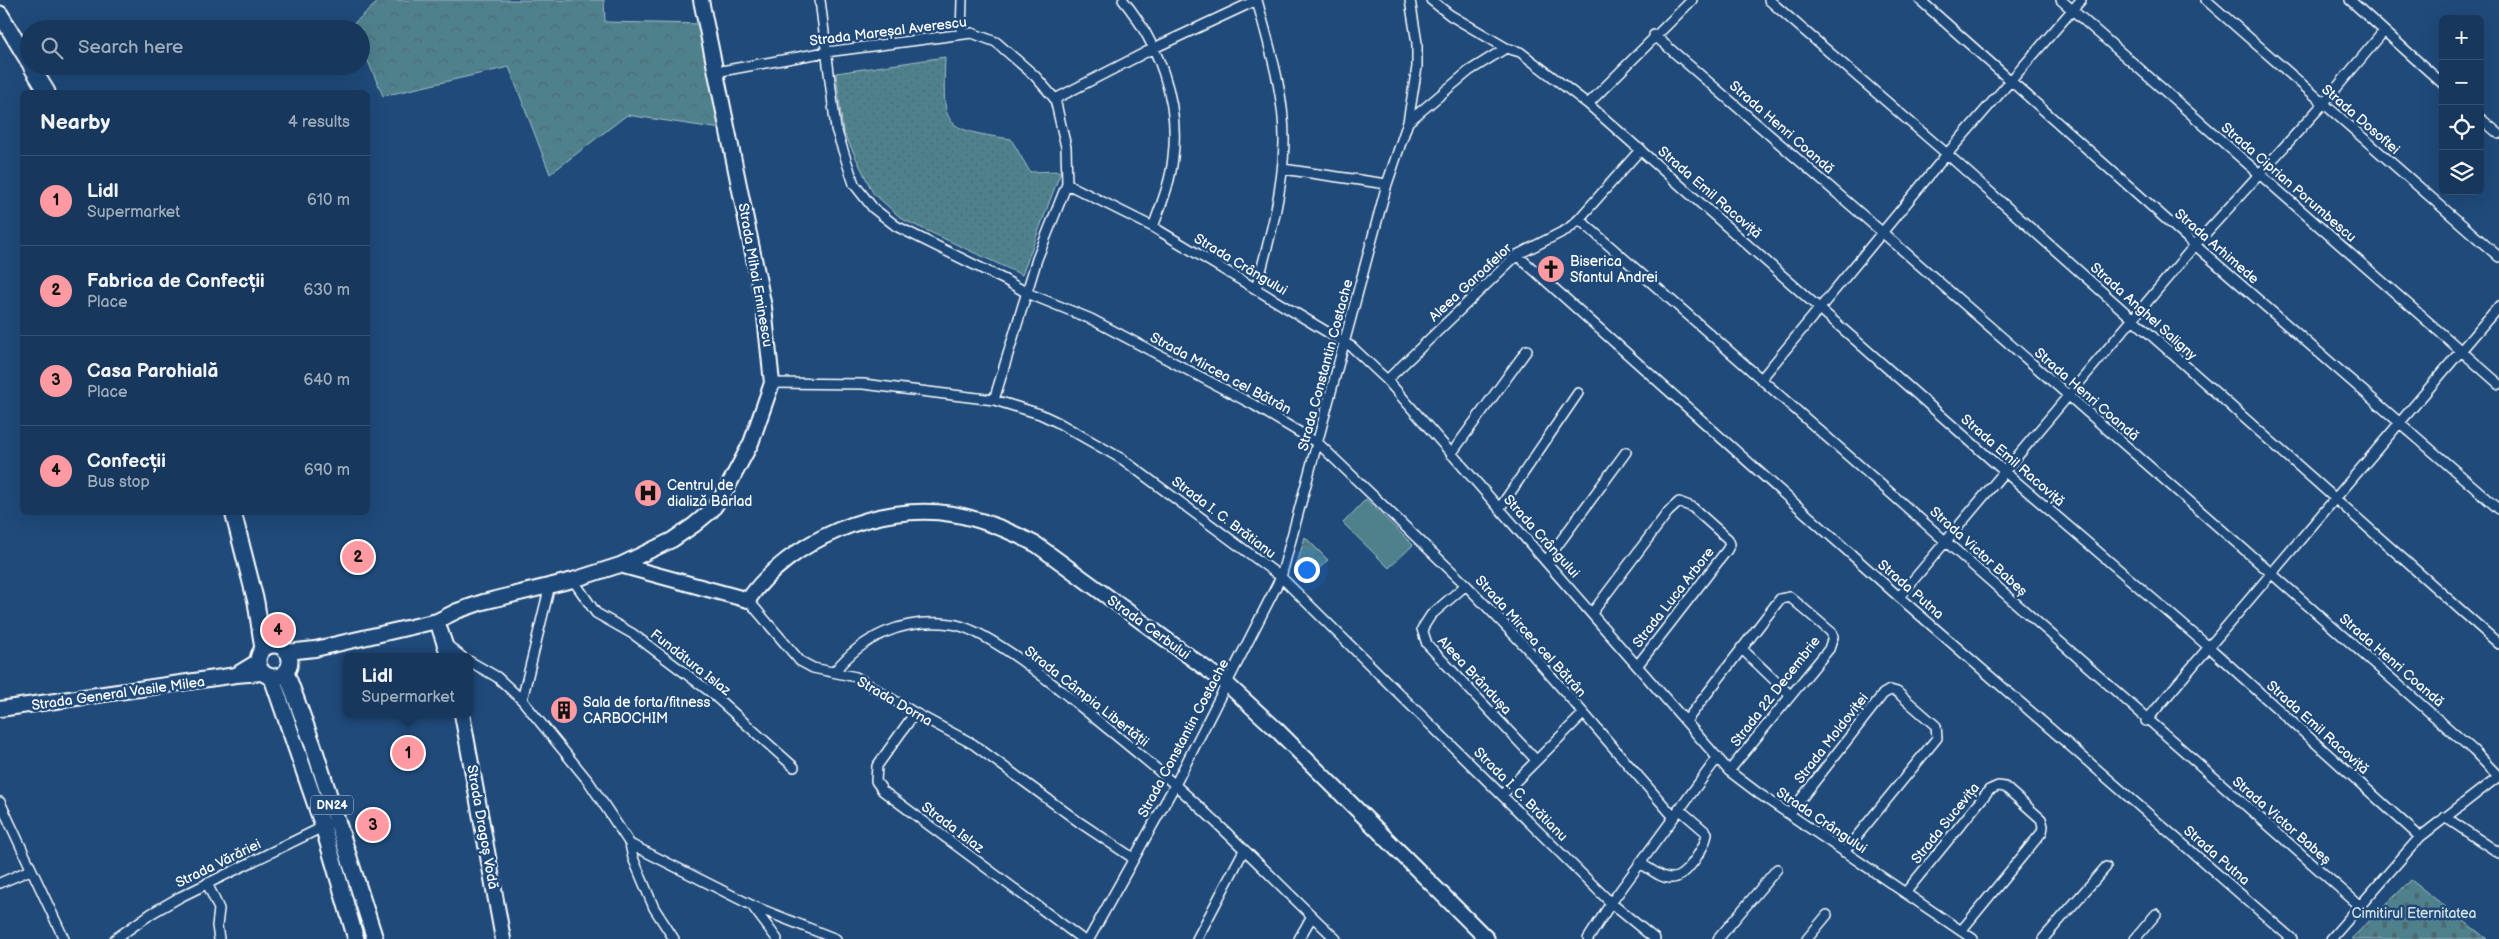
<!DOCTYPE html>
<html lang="en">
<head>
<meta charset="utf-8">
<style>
	body { margin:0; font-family:"Balsamiq Sans",sans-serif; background:#203f62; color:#f1f3f6 }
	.controls { position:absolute; right:15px; top:15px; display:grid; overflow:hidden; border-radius:8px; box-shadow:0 5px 20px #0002 }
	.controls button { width:45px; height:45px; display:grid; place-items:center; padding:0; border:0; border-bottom:1px solid #365272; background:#17385c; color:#f1f3f6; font:25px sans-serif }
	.you { position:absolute; left:1306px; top:569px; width:18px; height:18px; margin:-12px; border:4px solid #fff; border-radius:50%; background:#1a73e8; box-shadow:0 0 0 8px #1a73e833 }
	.badge { display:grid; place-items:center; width:32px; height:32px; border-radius:50%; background:#ff9aa2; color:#111; font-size:16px; font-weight:700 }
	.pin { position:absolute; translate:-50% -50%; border:2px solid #fff; box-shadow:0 1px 5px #0006 }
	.popup { position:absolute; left:343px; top:653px; width:130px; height:65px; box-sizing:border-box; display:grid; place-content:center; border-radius:8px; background:#17385c; filter:drop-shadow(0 1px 4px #0005); font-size:16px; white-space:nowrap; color:#9eacbb }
	.popup b { font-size:19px; color:#f1f3f6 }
	.popup::after { content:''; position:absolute; left:50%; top:100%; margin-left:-10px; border:10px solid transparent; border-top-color:#17385c }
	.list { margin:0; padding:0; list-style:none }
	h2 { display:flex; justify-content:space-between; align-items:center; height:65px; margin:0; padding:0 20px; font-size:21px }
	h2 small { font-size:16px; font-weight:400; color:#9eacbb }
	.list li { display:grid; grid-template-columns:32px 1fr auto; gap:15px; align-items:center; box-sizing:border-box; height:90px; padding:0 20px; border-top:1px solid #365272 }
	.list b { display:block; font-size:19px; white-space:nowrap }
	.list p { margin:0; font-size:16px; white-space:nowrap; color:#9eacbb }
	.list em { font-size:16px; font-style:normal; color:#9eacbb }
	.icon { flex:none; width:28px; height:28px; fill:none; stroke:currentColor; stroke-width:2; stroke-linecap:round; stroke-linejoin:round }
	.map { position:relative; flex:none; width:2499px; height:939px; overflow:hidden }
	.search { position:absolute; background:#17385c; box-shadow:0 5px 20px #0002; left:20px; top:20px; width:350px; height:55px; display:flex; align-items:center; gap:12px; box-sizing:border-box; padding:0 18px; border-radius:28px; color:#9eacbb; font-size:19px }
	.panel { position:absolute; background:#17385c; box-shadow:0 5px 20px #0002; left:20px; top:90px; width:350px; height:425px; border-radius:8px }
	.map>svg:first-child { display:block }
	.grass { fill:url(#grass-dots); stroke:#a7c0c6 }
	.forest { fill:url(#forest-crowns); stroke:#a7c0c6 }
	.cemetery { fill:url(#cemetery-stones); stroke:#a7c0c6 }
	.pitch { fill:#4f818d; stroke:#a7c0c6 }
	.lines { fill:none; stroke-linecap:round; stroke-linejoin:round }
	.street-casing { stroke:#fff; stroke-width:12 }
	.secondary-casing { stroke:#fff; stroke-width:18 }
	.primary-casing { stroke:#fff; stroke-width:19 }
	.street { stroke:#1f4a7a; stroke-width:9 }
	.secondary { stroke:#1f4a7a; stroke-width:14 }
	.primary { stroke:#1f4a7a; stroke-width:15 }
	.labels { text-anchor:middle; stroke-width:5; stroke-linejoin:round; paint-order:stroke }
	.shield { fill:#1f4a7a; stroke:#bcc9d7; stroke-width:1 }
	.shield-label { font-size:12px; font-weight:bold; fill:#fff }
	.street-label { font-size:14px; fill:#fff; stroke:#1f4a7a }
	.poi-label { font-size:14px; fill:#fff; stroke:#1f4a7a; text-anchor:start }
	.park-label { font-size:14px; fill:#d3e0e2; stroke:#1f4a7a }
</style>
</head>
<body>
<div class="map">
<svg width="2499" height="939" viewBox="0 0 2499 939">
	<defs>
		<pattern id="grass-dots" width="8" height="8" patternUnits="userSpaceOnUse" patternTransform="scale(1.25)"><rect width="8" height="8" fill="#4f818d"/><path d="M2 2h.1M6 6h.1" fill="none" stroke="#4e6970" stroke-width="1.8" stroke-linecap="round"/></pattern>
		<pattern id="forest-crowns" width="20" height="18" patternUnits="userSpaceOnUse" patternTransform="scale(1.25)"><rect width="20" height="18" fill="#4f818d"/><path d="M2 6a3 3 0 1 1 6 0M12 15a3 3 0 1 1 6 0" fill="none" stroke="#4e6970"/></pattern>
		<pattern id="cemetery-stones" width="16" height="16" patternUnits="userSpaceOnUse" patternTransform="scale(1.25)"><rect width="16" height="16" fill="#4f818d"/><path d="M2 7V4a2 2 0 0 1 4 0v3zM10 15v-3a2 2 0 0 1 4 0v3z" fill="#4e6970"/></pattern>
	</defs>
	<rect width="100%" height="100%" fill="#1f4a7a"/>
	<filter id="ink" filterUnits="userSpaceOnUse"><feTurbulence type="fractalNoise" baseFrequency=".02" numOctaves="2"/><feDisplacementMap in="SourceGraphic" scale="10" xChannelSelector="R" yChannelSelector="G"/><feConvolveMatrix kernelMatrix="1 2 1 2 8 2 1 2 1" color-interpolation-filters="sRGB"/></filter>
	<g filter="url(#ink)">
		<path class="grass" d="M945,57c-2,69 -5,72 66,82l19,33 31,-1 -39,104 -120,-56 -29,-26 -30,-62 -7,-58z"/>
		<path class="forest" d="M380,0h224l1,22 99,2 17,105 -94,-14 -77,59 -41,-107 -126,29 -22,-51v-16h-7l-2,-4z
			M1305,537l23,23 -24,23 -10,-10z"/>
		<path class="cemetery" d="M2411,880l76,59h-136z"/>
		<path class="pitch" d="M1366,499l47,46 -24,23 -46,-45z"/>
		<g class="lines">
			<g class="street-casing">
				<path id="street" d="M820,0l16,129 18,55 19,24 23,18 109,54 22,13 64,26 163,86 65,39 147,141 59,61 148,170
					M1123,0c35,43 57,101 50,157 -2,24 -12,48 -20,70
					M1431,0l19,15 56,33
					M1769,0l178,154 552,490
					M1920,0l275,245 304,264
					M2061,0l438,384
					M2206,0l293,257
					M2350,0l93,84
					M961,34l1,-34
					M1654,35l229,198 591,518 24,25
					M716,72l110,-20 146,-19 24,9 39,34 20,23 11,48 1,37 -30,75 -43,141
					M1055,99l99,-51 103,-48
					M1588,104l417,368 205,176 210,189
					M2480,118l19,16
					M1408,122l9,-55v-24l-7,-43
					M1283,169l104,15
					M1067,184l86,43 199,120 35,33 342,391 29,22 215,146
					M1579,219c261,227 519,459 780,686
					M1517,255l382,342 393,342
					M1256,289c13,-48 27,-97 28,-146 1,-48 -15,-97 -27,-143
					M1762,378l185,-224 134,-154
					M1387,380l130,-125 51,-26 11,-10 62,-70
					M772,383l91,1 131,16 46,14 17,8 65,37 159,118 330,326 44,36
					M1451,454l76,-104
					M1499,509l79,-116
					M1546,561l80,-109
					M573,580l23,33 37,21 76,57 85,76
					M1466,585l-35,30 -9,14 5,15 109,116
					M1899,597l296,-352 128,-141 61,-73
					M748,600l52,61 13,7 43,9 59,36 58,31 106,78 54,36
					M1592,613l76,-101 11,-10 13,5 36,32 2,5 -3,6 -90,116
					M446,644l16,13
					M1741,648l49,47
					M469,661l28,16 25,23 67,82 41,62 3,14 21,50 20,31
					M834,672c29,-36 69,-54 117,-48 31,3 93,53 118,73 35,29 71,57 105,87 56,49 108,104 162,155
					M522,700l28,-115
					M915,713l-38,53 -1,15 7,10 199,148
					M1686,721l94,-122 10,-2 41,35 2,5 -4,12 -100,122
					M2146,721l353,-415
					M1502,795l81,-81
					M0,802l64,137
					M1790,813l93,-119 7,-4 7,2 39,34 1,12 -93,114
					M2445,817l54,36
					M630,844l123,62 83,33
					M1640,863c9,5 21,16 32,15 14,0 34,-32 35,-45l-28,-24
					M0,883l30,-13
					M207,883l12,26 -2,17 2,13
					M1905,893l84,-103 9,-4 7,1 36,32 2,7 -1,6 -81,99
					M753,907l24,32
					M115,939l37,-26 28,-16 157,-77
					M1089,939l86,-154 106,-208 106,-393 21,-62 61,-51 37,-23 14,4 68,52 104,-104
					M1197,939l47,-89
					M1299,939l13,-23
					M1588,939l23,-36 107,-146
					M1718,939l59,-70
					M1807,939l20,-24
					M2043,939l63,-72
					M2135,939l21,-25
					M2331,939l89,-102 79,-61"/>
			</g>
			<g class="secondary-casing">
				<path id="secondary" d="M620,565l128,35c41,-60 132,-98 204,-86 31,5 57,16 85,31l190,139 50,46 210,209
					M437,621l12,36
					M287,652l28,-3 122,-28 20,-10 26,-9 90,-22 47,-15 52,-25 22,-15 18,-15 14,-20 25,-47 21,-60 -8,-76 -63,-307
					M239,673l18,-11
					M0,709l236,-34 26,-2
					M462,714l41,225"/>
			</g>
			<g class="primary-casing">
				<path id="primary" d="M0,14l29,48
					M31,66l16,26
					M233,512l23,90 7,47
					M258 661a16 16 0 1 1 32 0a16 16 0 1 1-32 0Z
					M286,672l27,73 62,194
					M272,678l51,148 33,113"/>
			</g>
			<use href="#street" class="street"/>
			<use href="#secondary" class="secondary"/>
			<use href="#primary" class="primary"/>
		</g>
	</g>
	<defs>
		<g id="church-disc" transform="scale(1.4375)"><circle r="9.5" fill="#ff9aa2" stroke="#1f4a7a"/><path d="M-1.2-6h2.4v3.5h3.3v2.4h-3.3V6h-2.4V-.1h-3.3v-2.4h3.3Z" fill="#111"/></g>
		<g id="hospital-disc" transform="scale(1.4375)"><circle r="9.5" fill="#ff9aa2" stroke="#1f4a7a"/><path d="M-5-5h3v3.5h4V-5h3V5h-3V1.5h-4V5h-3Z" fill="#111"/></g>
		<g id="building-disc" transform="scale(1.4375)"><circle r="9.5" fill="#ff9aa2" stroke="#1f4a7a"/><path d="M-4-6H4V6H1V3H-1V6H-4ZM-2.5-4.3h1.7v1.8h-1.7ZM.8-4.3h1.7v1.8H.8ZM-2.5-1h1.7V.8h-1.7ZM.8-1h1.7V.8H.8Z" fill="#111"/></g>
	</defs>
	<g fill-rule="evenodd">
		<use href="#church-disc" x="1551" y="269"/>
		<use href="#hospital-disc" x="648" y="493"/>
		<use href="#building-disc" x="564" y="710"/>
	</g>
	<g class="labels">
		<rect class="shield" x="311" y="795.5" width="42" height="19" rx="4"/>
		<g class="shield-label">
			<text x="332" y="809">DN24</text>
		</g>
		<g class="street-label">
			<text transform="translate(888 31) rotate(-7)" y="5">Strada Mareșal Averescu</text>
			<text transform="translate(2361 119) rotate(41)" y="5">Strada Dosoftei</text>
			<text transform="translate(1782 127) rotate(41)" y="5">Strada Henri Coandă</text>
			<text transform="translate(2289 182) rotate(41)" y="5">Strada Ciprian Porumbescu</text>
			<text transform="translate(1710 192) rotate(41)" y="5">Strada Emil Racoviță</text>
			<text transform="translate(2217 246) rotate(41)" y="5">Strada Arhimede</text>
			<text transform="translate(1241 264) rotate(31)" y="5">Strada Crângului</text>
			<text transform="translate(756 275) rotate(80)" y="5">Strada Mihai Eminescu</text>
			<text transform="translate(1470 282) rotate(-43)" y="5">Aleea Garoafelor</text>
			<text transform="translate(2144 311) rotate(42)" y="5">Strada Anghel Saligny</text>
			<text transform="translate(1325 365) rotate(-75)" y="5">Strada Constantin Costache</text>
			<text transform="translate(1221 373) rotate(28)" y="5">Strada Mircea cel Bătrân</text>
			<text transform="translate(2087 394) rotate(41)" y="5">Strada Henri Coandă</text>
			<text transform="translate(2013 460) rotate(41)" y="5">Strada Emil Racoviță</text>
			<text transform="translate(1224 517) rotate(37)" y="5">Strada I. C. Brătianu</text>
			<text transform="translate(1542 536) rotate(48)" y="5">Strada Crângului</text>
			<text transform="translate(1979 551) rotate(42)" y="5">Strada Victor Babeș</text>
			<text transform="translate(1911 589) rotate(41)" y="5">Strada Putna</text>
			<text transform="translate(1673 597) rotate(-52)" y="5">Strada Luca Arbore</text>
			<text transform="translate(1149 627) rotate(36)" y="5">Strada Cerbului</text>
			<text transform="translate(1531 636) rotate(48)" y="5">Strada Mircea cel Bătrân</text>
			<text transform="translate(2392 660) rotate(41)" y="5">Strada Henri Coandă</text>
			<text transform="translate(691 662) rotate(38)" y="5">Fundătura Islaz</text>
			<text transform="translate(1475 675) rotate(47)" y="5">Aleea Brândușa</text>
			<text transform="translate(1775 691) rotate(-52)" y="5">Strada 22 Decembrie</text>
			<text transform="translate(118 693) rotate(-8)" y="5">Strada General Vasile Milea</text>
			<text transform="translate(1087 696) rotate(38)" y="5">Strada Câmpia Libertății</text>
			<text transform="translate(895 701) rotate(30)" y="5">Strada Dorna</text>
			<text transform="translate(2318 727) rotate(42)" y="5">Strada Emil Racoviță</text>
			<text transform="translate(1183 738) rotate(-62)" y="5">Strada Constantin Costache</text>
			<text transform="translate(1831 738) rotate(-52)" y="5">Strada Moldoviței</text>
			<text transform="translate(1521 794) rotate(45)" y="5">Strada I. C. Brătianu</text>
			<text transform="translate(1822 820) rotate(34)" y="5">Strada Crângului</text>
			<text transform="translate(2282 820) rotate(41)" y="5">Strada Victor Babeș</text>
			<text transform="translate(1945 823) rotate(-51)" y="5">Strada Sucevița</text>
			<text transform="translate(483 827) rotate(80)" y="5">Strada Dragoș Vodă</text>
			<text transform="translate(953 827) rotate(37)" y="5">Strada Islaz</text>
			<text transform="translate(2217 855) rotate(41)" y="5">Strada Putna</text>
			<text transform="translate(218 863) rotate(-26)" y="5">Strada Vărăriei</text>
		</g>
		<g class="poi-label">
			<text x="1570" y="266">Biserica<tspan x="1570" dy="16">Sfantul Andrei</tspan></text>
			<text x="667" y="490">Centrul de<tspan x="667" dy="16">dializă Bârlad</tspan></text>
			<text x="583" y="707">Sala de forta/fitness<tspan x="583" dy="16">CARBOCHIM</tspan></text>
		</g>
		<g class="park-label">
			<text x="2414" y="918">Cimitirul Eternitatea</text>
		</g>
	</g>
</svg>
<div class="controls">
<button>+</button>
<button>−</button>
<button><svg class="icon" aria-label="locate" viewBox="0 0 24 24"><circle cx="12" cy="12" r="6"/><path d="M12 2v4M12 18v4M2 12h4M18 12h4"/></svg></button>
<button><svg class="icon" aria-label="layers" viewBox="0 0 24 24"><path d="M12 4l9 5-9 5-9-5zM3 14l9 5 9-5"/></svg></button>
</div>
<div class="you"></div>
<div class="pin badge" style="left:408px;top:753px">1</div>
<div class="popup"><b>Lidl</b>Supermarket</div>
<div class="pin badge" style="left:358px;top:557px">2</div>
<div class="pin badge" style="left:373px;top:825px">3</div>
<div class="pin badge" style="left:278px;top:630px">4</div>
<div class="search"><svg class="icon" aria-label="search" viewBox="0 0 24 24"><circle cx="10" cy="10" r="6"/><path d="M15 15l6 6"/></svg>Search here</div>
<section class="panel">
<h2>Nearby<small>4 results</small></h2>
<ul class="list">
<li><span class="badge">1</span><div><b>Lidl</b><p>Supermarket</p></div><em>610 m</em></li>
<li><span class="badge">2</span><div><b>Fabrica de Confecții</b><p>Place</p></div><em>630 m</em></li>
<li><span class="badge">3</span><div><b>Casa Parohială</b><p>Place</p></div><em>640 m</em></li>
<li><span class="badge">4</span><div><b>Confecții</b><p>Bus stop</p></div><em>690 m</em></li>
</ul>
</section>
</div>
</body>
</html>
